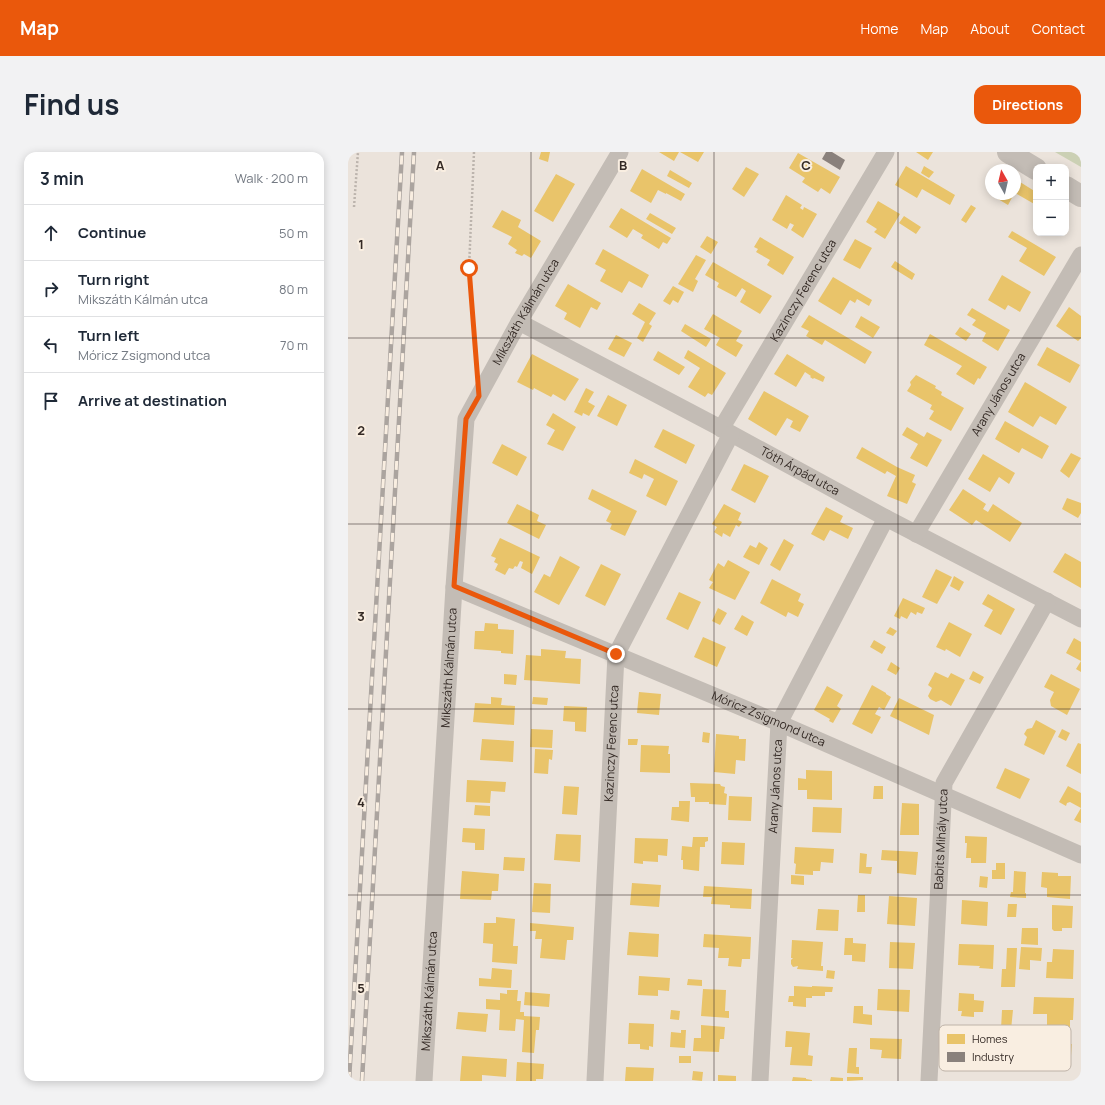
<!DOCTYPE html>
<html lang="en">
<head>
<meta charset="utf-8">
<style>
	body { margin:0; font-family:Manrope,sans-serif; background:#f2f2f3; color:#1f2937 }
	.controls { position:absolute; right:12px; top:12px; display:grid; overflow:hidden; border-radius:8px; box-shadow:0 2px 10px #0003 }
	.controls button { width:36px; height:36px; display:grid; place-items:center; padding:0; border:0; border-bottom:1px solid #e0e1e3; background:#fff; color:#1f2937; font:20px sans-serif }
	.compass { position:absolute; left:637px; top:12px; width:36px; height:36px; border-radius:50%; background:#fff; box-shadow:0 2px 10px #0003; rotate:352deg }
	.stop { position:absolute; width:12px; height:12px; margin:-9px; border:3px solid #ea580c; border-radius:50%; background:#fff }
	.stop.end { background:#ea580c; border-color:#fff; box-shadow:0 1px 4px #0008 }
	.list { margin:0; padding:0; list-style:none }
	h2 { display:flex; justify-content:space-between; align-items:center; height:52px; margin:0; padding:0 16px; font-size:17px }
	h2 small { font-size:13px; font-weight:400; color:#747a83 }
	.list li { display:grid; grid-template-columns:26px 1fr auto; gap:12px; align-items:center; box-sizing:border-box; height:56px; padding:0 16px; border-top:1px solid #e0e1e3 }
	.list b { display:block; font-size:15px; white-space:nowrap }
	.list p { margin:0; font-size:13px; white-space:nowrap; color:#747a83 }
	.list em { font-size:13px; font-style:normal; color:#747a83 }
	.icon { flex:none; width:22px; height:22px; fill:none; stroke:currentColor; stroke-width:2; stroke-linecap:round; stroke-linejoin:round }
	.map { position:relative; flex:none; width:733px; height:929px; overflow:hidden; border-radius:12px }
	header { display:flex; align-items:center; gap:24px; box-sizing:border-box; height:56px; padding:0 20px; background:#ea580c; color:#fff }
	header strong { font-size:19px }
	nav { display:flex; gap:22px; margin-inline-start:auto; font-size:14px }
	.intro { display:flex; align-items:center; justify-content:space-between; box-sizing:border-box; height:96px; padding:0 24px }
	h1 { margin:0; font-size:28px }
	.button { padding:10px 18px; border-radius:12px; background:#ea580c; color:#fff; font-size:14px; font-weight:700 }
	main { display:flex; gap:24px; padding:0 24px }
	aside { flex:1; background:#fff; border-radius:12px; box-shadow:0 2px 10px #0003 }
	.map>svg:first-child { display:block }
	.green { fill:#cbd0b4 }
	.homes { fill:#e9c46a }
	.industry { fill:#8a817c }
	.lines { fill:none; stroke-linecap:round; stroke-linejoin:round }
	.path { stroke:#bcb4ad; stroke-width:2.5; stroke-dasharray:2 2; stroke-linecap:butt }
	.minor { stroke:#c3bcb5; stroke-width:17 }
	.tertiary { stroke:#c3bcb5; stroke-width:22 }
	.rail-casing { stroke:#aba49f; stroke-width:4.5 }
	.rail { stroke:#f9eee1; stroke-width:3; stroke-dasharray:9; stroke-linecap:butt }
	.route { stroke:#ea580c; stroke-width:5 }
	.grid { fill:none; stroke:#332924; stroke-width:1; stroke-opacity:0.55 }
	.labels { text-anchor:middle; stroke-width:4; stroke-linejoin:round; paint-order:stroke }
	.street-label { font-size:12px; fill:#332924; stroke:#f9eee1 }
	.key { fill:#f9eee1; stroke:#beb3a8; stroke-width:1 }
	.key-label { font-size:11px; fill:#332924 }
	.grid-label { font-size:13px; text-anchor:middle; font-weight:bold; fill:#332924; stroke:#f9eee1; stroke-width:4; stroke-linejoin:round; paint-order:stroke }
</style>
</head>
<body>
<header>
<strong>Map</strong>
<nav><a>Home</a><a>Map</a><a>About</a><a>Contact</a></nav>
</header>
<div class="intro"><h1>Find us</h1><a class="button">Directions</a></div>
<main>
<aside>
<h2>3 min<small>Walk · 200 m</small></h2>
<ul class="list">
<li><svg class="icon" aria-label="ahead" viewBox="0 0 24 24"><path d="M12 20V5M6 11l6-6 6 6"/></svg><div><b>Continue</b></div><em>50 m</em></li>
<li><svg class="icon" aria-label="right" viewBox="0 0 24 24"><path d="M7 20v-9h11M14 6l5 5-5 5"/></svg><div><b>Turn right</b><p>Mikszáth Kálmán utca</p></div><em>80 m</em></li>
<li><svg class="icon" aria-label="left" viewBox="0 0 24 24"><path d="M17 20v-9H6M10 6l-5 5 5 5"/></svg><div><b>Turn left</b><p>Móricz Zsigmond utca</p></div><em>70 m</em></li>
<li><svg class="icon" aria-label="arrive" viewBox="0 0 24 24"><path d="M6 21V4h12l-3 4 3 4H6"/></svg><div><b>Arrive at destination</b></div></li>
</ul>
</aside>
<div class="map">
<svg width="733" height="929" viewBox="0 0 733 929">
	<rect width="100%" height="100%" fill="#ebe3db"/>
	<path class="green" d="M707,0h26v15z"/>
	<path class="homes" d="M193,0h9l-2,10 -9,-3z
		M311,0h20l-5,9z
		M332,0h24l-6,10z
		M568,0h17l-5,8z
		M450,1l42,24 -10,17 -9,-6 -3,4 -16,-10 3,-4 -16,-10z
		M558,14l49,29 -5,10 -28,-16 -5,9 -22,-13z
		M576,14l10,6 -5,6 -8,-5z
		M398,15l13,7 -15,23 -12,-8z
		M294,17l43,25 -4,7 -15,-8v1l-8,-4 -7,13 -21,-12z
		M322,18l22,13 -3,5 -22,-12z
		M208,22l19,10 -22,38 -19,-11z
		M667,27l21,13v13l-21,-12z
		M646,42h20l-6,11 -15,-9z
		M438,43l16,10 -2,3 3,2 1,-3 13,7 -14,24 -12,-8 3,-5 -4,-2 -3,6 -15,-9z
		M530,49l22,13 -15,25 -11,-7 3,-3 -11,-7z
		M623,53l5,3 -10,15 -5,-3z
		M273,56l50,30 -4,6 -4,-2 -4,7 -18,-11 2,-3 -10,-6 -6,9 -18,-11z
		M154,58l19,10 -3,7 23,14 -10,17 -7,-4 -2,2 -7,-3 2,-3 -9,-6 4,-7 -20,-10z
		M302,61l26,15 -4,6 -26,-15z
		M556,64l17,11 -5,7 -17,-11z
		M664,79l44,26 -12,19 -25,-15 8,-13 -19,-11z
		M359,84l11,6 -7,12 -11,-7z
		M412,85l34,20 -11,18 -16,-10 3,-5 -14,-8 2,-3 -4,-2z
		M507,87l17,9 -12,21 -17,-9z
		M255,97l46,26 -7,13 -13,-7 -7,12 -22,-12 6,-11 -11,-6z
		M348,103l10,5 -11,19 3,2 -5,11 -15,-8z
		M547,109l20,13 -3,6 -21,-13z
		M365,110l59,34 -12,18 -20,-12 6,-11 -4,-3 -6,9 -19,-10 2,-4 -14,-8z
		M654,123l29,17 -11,20 -12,-7 -3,5 -17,-10z
		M485,125l39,23 -3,6 -12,-7 -2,4 -5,-3 -9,15 -23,-14z
		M220,132l33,19 -4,7 -6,-3 -11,21 -16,-9 3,-6 -12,-7z
		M325,134l11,6 -6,11 -5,-3 -3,5 -7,-4z
		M291,151l17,10 -7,11 3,2 -9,16 -6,-4 8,-16 -13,-8z
		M721,155l12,9v22l-3,3 -22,-15z
		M624,156l38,22 -12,21 -16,-10 4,-8 -14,-8 4,-5 -9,-5z
		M365,162l29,17 -6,10 7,4 -7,12 -20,-12 4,-7 -16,-9z
		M461,163l63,37 -7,12 -40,-24 -3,5 -16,-9 3,-5 -8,-4z
		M513,164l19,11 -7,11 -18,-11z
		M337,172l26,15 -5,8 -25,-16z
		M612,175l11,7 -5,7 -11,-7z
		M582,182l57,33 -7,12 -2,-1 -4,7 -18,-11 6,-8 -38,-21z
		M268,183l16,8 -8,14 -16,-8z
		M699,195l33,18 -10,18 -33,-18z
		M340,198l38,23 -14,22 -4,-2 -3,4 -17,-10 12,-19 -16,-10z
		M310,199l27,16 -6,8 -26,-15z
		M184,202l47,25 -14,22 -12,-7 -2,3 -17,-9 -1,2 -16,-8z
		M439,202l38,23 -2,5 -9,-4 -1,1 -3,-2 1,-1 -6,-4 -9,15 -22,-13z
		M568,223l20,11 -1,2 7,4 -1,3 23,13 -13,23 -22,-12 5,-8 -4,-2 2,-4 -25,-14 4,-6 -1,-3z
		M677,230l42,25 -11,18 -16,-9 -7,11 -25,-15z
		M238,236l8,4 -6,10 7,4 -6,10 -6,-3 -1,3 -8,-4z
		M416,239l45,25 -9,16 -10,-5 3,-6 -6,-3 -11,18 -28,-17z
		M260,243l19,10 -10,21 -20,-10z
		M205,261l23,14 -13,24 -16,-7 8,-14 -9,-5z
		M657,269l44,25 -7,13 -20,-11 -3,5 -24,-14z
		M559,275l17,10 3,-5 15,8 -15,27 -17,-9 8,-14 -16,-9z
		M315,277l32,16 -9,19 -32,-17z
		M154,292l25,13 -10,19 -25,-13z
		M514,295l35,20 18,8 -3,7 4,2 -9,20 -20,-8 9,-20 -9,-5 -2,3 -29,-16z
		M723,301l10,5 -12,20 -9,-7z
		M635,302l32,19 -6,11 -10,-7 -9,15 -22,-13z
		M287,307l43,22 -12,25 -20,-10 8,-17 -10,-5 -2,5 -13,-6z
		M396,312l25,12 -14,27 -24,-13z
		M244,337l45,22 -12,25 -15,-7 2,-5 -6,-3 5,-10 -23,-12z
		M615,337l23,15 -3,5 5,3 5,-8 29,19 -12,19 -34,-22 -4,5 -23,-15z
		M719,346l14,5v10l-3,5 -16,-9z
		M169,352l22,11 -2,6 9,4 -7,14 -32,-16z
		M376,352l17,9 -3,7 4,2 -3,5 -3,-2 -6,12 -7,-4 -1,4 -8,-5 3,-5 -5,-3z
		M478,355l17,9 -3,6 13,6 -5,11 -18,-9 -6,11 -13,-7z
		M152,386l40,19 -8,17 -11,-6 2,-6 -3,-1 -3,6 -2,-1 -2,3 -4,-1 -4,7 -10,-5 3,-6 -4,-2 2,-4 -5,-2z
		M436,387l10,6 -14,26 -10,-6z
		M411,390l9,6 -9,17 -16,-8 7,-12 6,3z
		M717,401l16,9v26l-28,-16z
		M212,404l20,11 -21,38 -25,-13 10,-18 6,3z
		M380,408l22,12 -15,28 -26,-12 4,-6 -4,-2 9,-17 6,4z
		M253,412l20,10 -16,32 -20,-10z
		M588,417l16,8 -15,27 -15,-7z
		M606,424l10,6 -5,9 -9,-5z
		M424,427l29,15 -3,7 6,3 -6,13 -10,-5 -2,5 -26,-14z
		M331,440l22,10 -13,28 -22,-11z
		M640,442l27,15 -14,26 -17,-9 9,-16 -11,-6z
		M555,446l22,10 -3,6 -5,-2 -1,3 -5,-3 -4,7 -6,-3 -1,3 -6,-3z
		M370,456l9,5 -7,12 -8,-4z
		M394,463l12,7 -7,14 -13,-7z
		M601,470l23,12 -12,23 -14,-8 -1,2 -9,-4z
		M137,471l13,1v5l16,1 -1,24 -12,-1v-2l-27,-2 1,-18h9z
		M542,475l7,4 -4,5 -7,-3z
		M355,485l23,10 -9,20 -23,-10z
		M726,486l7,4v30l-5,-3 5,-8 -15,-8z
		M526,488l12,7 -4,7 -12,-7z
		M193,497l25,2 -1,7 16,1 -1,25 -56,-4 2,-25 15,1z
		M543,510l9,6 -4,7 -9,-5z
		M625,519l11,6 -4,7 -11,-5z
		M587,520l13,6 3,-5 14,7 -14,26 -10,-6 -5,2 -6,-3 -2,-3 4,-8 -4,-3z
		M156,522l13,1 -1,10 -12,-1z
		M703,522l29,15 -13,26 -16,-9 -1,-6 4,-8 -10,-5z
		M524,533l14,8v1l5,3 -7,13 -5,-3 -4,7 6,3 -9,17 -20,-10z
		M479,534l16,9 -6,11 4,3 -8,14 -4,-2 1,-2 -16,-9z
		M291,540l22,2 -2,21 -22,-2z
		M143,545l11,1 -1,7 14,1 -1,19 -41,-3 2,-19 16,1z
		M185,545l15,1 -1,7 -15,-1z
		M551,546l35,17 -5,20 -39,-19z
		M216,554l23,1 -1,25 -11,-1v-9l-12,-1z
		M688,568l20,11 -12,24 -20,-10 3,-8 -3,-3 3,-5 5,-1z
		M183,577l22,1 -1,18 -22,-1z
		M714,577l8,4 -4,8 -8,-4z
		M355,580l7,1 -1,10 -7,-1z
		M368,582l23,2v3h7l-1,22 -9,-1 -1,14 -21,-2z
		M134,587l32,2 -1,21 -33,-2z
		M280,587h10l-1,6h-9z
		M730,591l3,1v30l-15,-8z
		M293,593l28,1 -1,8h2v19l-30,-1z
		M187,597l18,1 -1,10 -3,-1 -1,15 -14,-1z
		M657,616l25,11 -10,20 -24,-11z
		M458,618l26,1v29l-25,-1v-9h-9v-12l8,1z
		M119,628l39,2 -1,10 -14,-1 -1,12 -24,-1z
		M342,631l30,1 1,2 4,1 -1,6 3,1 -1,11 -17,-1v-2h-14v-5h-4z
		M216,634l15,1 -2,28 -15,-1z
		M526,634h9v13h-10z
		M720,634l13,7v30l-7,-3 7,-12 -11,-6 -3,1 -1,3 -7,-4z
		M381,644l23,1 -1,24 -23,-1z
		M331,649h11l-1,21 -18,-2 1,-13h7z
		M554,651l17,1v31h-19z
		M127,653l15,1v10l-16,-1z
		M465,655l29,1 -1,25 -29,-1z
		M115,676l22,1 -1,21h-9v-7l-13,-1z
		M208,682l25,1 -1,27 -26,-2z
		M617,684l22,1 -1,26h-15v-5h-5l1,-15h-2z
		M345,685h15v4l-3,1v5h-5l-1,24 -16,-2v-9h-2l1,-14 10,1z
		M287,686l33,1 -1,17 -9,-1v7l-15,-1v3l-9,-1z
		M374,690l23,1 -1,22 -23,-1z
		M447,695l39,2 -1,14 -12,-1 -1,9h-7v4l-18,-1 1,-10 -2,-1z
		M534,698l36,2 -2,23 -19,-2v-12l-16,-1z
		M512,701l7,1 -1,13h6l-1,7 -12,-1z
		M156,705l21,1 -1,13 -21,-1z
		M648,711h9v16h-13v-9h4z
		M114,719l37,3 -1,17h-6l-1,9 -31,-1z
		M666,719l12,1 -1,21h1v5l-16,-1 1,-5h2z
		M694,720l16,1v3h13l-1,23 -23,-2v-9l-6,-1z
		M443,723l13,1v9l-13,-1z
		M632,724l8,1 -1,11 -8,-1z
		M186,731l17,1 -1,29 -18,-1z
		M284,731l29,2 -2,22 -29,-2z
		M356,734l48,3 -1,20 -21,-1v-3l-19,-1 1,-7h-9z
		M510,743h7v17h-8z
		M541,744l28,2 -2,28 -28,-2z
		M614,748l26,2 -1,24 -26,-2z
		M660,752h9l-1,13h-9z
		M704,753l21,1 -1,22h-10v3h-8l-2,-2z
		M470,757l21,1 -1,21 -22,-1z
		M148,765l19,2 -2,27h5l-1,18 -25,-2 1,-18 -10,-1 1,-20h12z
		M182,771l44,4 -1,13h-6l-2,20 -25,-2 2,-19h-7l1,-8h-6z
		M674,776h16v17l-17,-1z
		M281,780l30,2 -1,23 -31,-2z
		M356,782l47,3 -1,22h-8l-1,8 -13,-1 1,-8h-11l1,-10 -16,-1z
		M497,786h8v5l13,1 -1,18 -13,-1v-6h-8z
		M444,788l31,2 -2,24h2v5l-26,-2 1,-3 -5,1 -2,-3v-4l2,-2h-2z
		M542,790l25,1 -2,26 -24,-1z
		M611,792l35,1 -1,24 -14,-1 1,-2 -22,-1z
		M673,795l21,1 -1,13 -11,-1v10l-11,-1z
		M659,796h10l-2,39h-14l1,-18h4z
		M705,797l21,1 -1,29 -27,-1 1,-16h5z
		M144,816l20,2 -1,18 -32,-2v-8l12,1z
		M479,818l8,1 -1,8 -8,-1z
		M291,824l31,2 -1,13 -11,-1v6l-20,-1z
		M340,827l14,1v6l-15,-1z
		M446,834l18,1v-1l21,1 -1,5h-7v4h-13v2h-6v9l-13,-1v-4h-5l1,-6h5z
		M355,837l23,1 -1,21h4v7l-28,-2z
		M530,837l32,1 -1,22 -32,-2z
		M159,838h11l-1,11h4l-1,11h4v4l16,1 -1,13h-3l-2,23 -12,-1 2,-32 -8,-1 -1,12 -16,-1 1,-20 -14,-1v-10l14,1v-7l7,1z
		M177,840l25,2 -1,13 -25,-2z
		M611,841l15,1v6l10,1 -1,11h-9v5l-13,-1 1,-5h-4z
		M686,845l40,1 -1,22h-3v10l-23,-1v-15h-14z
		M506,854h9v8l9,1v10l-19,-2z
		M323,858l9,1 -1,9 -9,-1z
		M654,858h11l-2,20 -10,-1z
		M110,860l30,2 -2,18 -30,-3z
		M281,871l25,1 -1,23 -4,-1v4l-9,-1v-5h-12z
		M353,873l24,2 -1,12h-4l-1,13 -26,-1 1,-13h7z
		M333,878h5l-1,18 -15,-1 1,-15 10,1z
		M438,879l24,2 -2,22 5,1 -1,10 -22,-1 2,-18h-7z
		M522,886l32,1 -1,20 -20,-1 1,-8 -12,-1z
		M685,890l39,2 -1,12h-3v6l-6,-1 -1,9h-18l1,-12 -12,-1z
		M501,896h8l-1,19h3v7l-12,-1z
		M114,904l45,3 -1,18 -24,-2v6h-22z
		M331,904h12v7h-12z
		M169,910l27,2 -1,15h-7v2h-20z
		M278,915l28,1 -1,13h-28z
		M345,919l10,1 -1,9 -10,-1z
		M370,923l18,1v5h-18z
		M445,925l13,1v1l6,1v1h-20z
		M483,925l12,1v3h-13z
		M499,925h16v3l-16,1z"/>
	<path class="industry" d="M478,0h6l13,8 -5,10 -18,-11z"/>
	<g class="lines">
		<path class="path" d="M126,0l-5,116 8,98
			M6,55l4,-55"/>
		<g class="minor">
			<path id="s1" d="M171,170l209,110 158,86 195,101"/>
			<path id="s2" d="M373,277l165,-277"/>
			<path id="s3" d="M568,382l165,-279"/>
			<path id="s4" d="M106,435l325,136 302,132"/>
			<path id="s5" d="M76,929l30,-494 12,-168 53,-97 101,-170"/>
			<path id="s6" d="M247,929l21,-426 115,-221"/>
			<path id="s7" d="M412,929l19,-358 107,-205"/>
			<path id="s8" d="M581,929l15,-298 103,-182"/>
		</g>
		<path class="tertiary" d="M660,0l28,17
			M718,35l15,9"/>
		<g class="rail-casing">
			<path id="rail" d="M1,929l53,-929
				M14,929l52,-929"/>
		</g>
		<use href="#rail" class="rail"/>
	</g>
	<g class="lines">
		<path class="route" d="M121,116l10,128 -13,23 -12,167 162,68"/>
	</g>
	<path class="grid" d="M183,0v929M366,0v929M550,0v929M0,186h733M0,372h733M0,557h733M0,743h733"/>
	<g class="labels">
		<g class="street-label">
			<text dy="4" stroke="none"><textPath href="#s2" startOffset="161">Kazinczy Ferenc utca</textPath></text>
			<text dy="4" stroke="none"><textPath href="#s5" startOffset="786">Mikszáth Kálmán utca</textPath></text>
			<text dy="4" stroke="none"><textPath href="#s3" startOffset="162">Arany János utca</textPath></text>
			<text dy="4" stroke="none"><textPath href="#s1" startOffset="318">Tóth Árpád utca</textPath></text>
			<text dy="4" stroke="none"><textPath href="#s5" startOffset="414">Mikszáth Kálmán utca</textPath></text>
			<text dy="4" stroke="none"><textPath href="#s4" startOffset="341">Móricz Zsigmond utca</textPath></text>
			<text dy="4" stroke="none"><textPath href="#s6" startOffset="338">Kazinczy Ferenc utca</textPath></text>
			<text dy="4" stroke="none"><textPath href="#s7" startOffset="295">Arany János utca</textPath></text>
			<text dy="4" stroke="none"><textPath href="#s8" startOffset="242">Babits Mihály utca</textPath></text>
			<text dy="4" stroke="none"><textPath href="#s5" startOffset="90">Mikszáth Kálmán utca</textPath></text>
		</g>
	</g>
	<rect x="591" y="873" width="132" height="46" rx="6" class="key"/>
	<rect x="599" y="882" width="18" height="10" fill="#e9c46a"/>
	<rect x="599" y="900" width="18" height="10" fill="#8a817c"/>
	<g class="key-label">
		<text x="624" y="891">Homes</text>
		<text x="624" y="909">Industry</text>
	</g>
	<g class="grid-label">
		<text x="92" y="18">A</text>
		<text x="275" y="18">B</text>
		<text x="458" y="18">C</text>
		<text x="13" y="97">1</text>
		<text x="13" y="283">2</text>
		<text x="13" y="469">3</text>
		<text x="13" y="655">4</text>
		<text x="13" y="841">5</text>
	</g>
</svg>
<div class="controls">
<button>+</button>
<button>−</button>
</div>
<svg class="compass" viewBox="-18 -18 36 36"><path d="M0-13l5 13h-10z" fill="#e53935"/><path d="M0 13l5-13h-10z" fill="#747a83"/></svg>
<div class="stop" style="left:121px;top:116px"></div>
<div class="stop end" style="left:268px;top:502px"></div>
</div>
</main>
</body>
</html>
